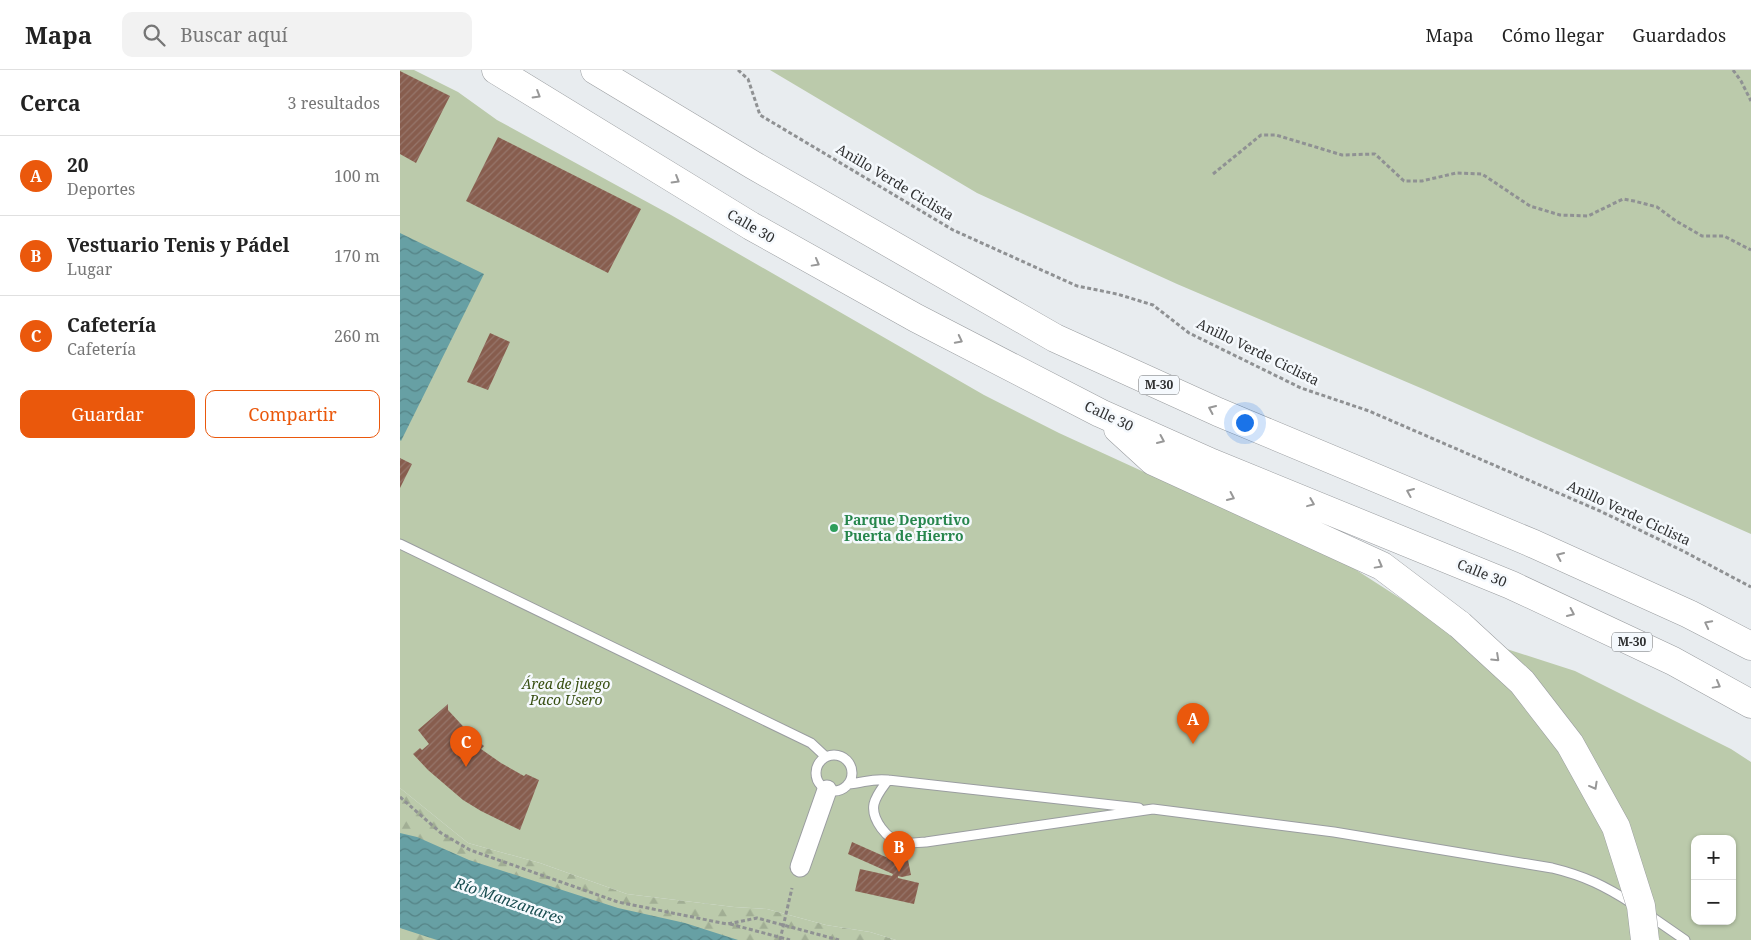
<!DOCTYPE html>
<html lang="es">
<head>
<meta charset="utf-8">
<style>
	body { margin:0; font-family:"Noto Serif",serif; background:#f2f2f2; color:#222 }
	.controls { position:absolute; right:15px; bottom:15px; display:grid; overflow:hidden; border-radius:10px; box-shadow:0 1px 4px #0004 }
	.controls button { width:45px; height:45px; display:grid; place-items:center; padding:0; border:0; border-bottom:1px solid #e0e0e0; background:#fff; color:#222; font:25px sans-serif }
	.you { position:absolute; left:844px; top:352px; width:18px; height:18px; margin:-12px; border:4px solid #fff; border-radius:50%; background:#1a73e8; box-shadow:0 0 0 8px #1a73e833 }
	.badge { display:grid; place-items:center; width:32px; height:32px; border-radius:50%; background:#ea580c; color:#fff; font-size:16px; font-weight:700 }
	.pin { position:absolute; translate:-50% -41px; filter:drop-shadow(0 1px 2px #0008) }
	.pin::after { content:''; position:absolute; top:26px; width:18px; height:15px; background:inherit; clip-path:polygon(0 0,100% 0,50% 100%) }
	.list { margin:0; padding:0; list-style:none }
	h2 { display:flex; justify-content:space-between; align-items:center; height:65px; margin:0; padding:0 20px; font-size:21px }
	h2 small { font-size:16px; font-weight:400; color:#767676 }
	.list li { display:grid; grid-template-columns:32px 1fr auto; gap:15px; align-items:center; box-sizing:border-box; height:80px; padding:0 20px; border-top:1px solid #e0e0e0 }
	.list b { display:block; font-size:19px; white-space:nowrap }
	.list p { margin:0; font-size:16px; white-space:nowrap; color:#767676 }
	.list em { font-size:16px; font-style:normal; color:#767676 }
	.actions { display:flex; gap:10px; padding:15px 20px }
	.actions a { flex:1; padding:11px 0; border:1px solid #ea580c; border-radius:10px; text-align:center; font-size:18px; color:#ea580c }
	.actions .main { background:#ea580c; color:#fff }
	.icon { flex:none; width:28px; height:28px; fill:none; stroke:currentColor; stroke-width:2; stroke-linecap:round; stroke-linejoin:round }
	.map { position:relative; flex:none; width:1351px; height:870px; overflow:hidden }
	header { display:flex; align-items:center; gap:30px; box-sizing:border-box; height:70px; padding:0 25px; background:#fff; border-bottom:1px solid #e0e0e0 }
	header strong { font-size:24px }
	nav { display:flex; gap:28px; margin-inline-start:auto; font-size:18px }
	.search { width:350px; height:45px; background:#f2f2f2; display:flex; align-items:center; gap:12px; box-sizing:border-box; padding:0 18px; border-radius:10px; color:#767676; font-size:19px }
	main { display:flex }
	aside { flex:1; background:#fff }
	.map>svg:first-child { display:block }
	.green { fill:#bbcaab; fill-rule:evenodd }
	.forest { fill:url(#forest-firs) }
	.water { fill:url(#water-waves) }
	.building { fill:url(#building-hatch) }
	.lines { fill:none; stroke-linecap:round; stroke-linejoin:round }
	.lane-casing { stroke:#9a9da0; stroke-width:11 }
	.street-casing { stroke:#9a9da0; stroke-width:21 }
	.highway-casing { stroke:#9a9da0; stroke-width:29 }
	.path { stroke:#8f9193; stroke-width:3; stroke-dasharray:4 2.5; stroke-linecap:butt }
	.lane { stroke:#fff; stroke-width:9 }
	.street { stroke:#fff; stroke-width:19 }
	.highway { stroke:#fff; stroke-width:28 }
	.highway-bridge-casing { stroke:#9a9da0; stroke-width:29; stroke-linecap:butt }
	.path-bridge { stroke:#8f9193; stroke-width:3; stroke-dasharray:4 2.5; stroke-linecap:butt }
	.highway-bridge { stroke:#fff; stroke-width:28 }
	.oneway { stroke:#989898 }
	.leisure-dot { fill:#2e9e5b; stroke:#f5f9fd; stroke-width:2 }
	.labels { text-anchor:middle; stroke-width:5; stroke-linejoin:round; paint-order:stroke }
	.shield { fill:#f5f9fd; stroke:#6b6d6f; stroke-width:1 }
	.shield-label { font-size:12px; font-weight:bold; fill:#303132 }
	.street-label { font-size:14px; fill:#303132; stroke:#f5f9fd }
	.leisure-label { font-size:14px; font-weight:bold; fill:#27864d; stroke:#f5f9fd; text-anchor:start }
	.park-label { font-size:14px; font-style:italic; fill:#384f12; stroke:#f5f9fd }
	.water-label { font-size:15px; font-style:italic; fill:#194d50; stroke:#f5f9fd }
</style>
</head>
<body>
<header>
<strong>Mapa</strong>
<div class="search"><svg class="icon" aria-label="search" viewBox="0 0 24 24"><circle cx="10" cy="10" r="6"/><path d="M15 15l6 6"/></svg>Buscar aquí</div>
<nav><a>Mapa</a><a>Cómo llegar</a><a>Guardados</a></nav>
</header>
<main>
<aside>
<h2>Cerca<small>3 resultados</small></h2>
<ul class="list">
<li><span class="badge">A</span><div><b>20</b><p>Deportes</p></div><em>100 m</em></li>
<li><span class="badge">B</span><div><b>Vestuario Tenis y Pádel</b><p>Lugar</p></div><em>170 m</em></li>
<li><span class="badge">C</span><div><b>Cafetería</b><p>Cafetería</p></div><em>260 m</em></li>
</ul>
<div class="actions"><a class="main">Guardar</a><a>Compartir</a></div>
</aside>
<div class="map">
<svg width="1351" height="870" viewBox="0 0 1351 870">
	<defs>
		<pattern id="forest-firs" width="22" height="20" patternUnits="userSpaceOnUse" patternTransform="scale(1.25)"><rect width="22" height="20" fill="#bbcaab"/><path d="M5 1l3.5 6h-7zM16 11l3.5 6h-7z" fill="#a1ae94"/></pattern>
		<pattern id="water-waves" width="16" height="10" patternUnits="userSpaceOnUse" patternTransform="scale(1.25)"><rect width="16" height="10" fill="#67a0a4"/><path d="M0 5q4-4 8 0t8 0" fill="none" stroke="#558386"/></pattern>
		<pattern id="building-hatch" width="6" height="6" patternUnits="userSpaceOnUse" patternTransform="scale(1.25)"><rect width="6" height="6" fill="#875d4e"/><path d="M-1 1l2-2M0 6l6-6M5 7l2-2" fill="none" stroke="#96766b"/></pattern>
	</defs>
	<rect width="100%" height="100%" fill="#e8ecef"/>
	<path class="green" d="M0,0h14l44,22 39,28 174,95 313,180 75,38 85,39 43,17 163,77 101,65 124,40 156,78 20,13v178h-855l-26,-8 -44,-7 -59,-16 -33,-2 -107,-13 -87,-31 -72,-20 -68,-55zM1295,769h37v82h-37z
		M370,0h981v464l-328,-145 -246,-105 -200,-91z"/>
	<path class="forest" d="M0,718l68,55 72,20 87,31 107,13 33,2 59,16 44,7 26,8h-496z"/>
	<path class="water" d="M0,163l84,41 -83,167 -1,-1z
		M0,763l17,4 52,23 149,48 67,15 53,17h-301l-37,-12z"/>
	<path class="building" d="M0,1l50,25 -34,67 -16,-9z
		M98,67l143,72 -33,64 -142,-72z
		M90,263l20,9 -22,48 -21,-8z
		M0,388l12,6 -12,24z
		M48,634v6l24,26 12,10 -3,3 20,14 23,13 2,-2 13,6 -19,50 -39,-19 -18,-11 -35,-30 -15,-16 7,-6 2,2 7,-6 -11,-14z
		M452,772l45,20 11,-2 3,15 -9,2 -4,-1v2l21,5 -5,21 -59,-13 5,-22 32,7 1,-2 -45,-20z"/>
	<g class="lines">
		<g class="lane-casing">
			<path id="lane" d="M0,474l411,199 15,14
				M416 703a18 18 0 1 1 36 0a18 18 0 1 1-36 0Z
				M488,710l251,28
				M448,714c16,-1 23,-6 40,-4 -5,7 -12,15 -14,24 -3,15 13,36 28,39 7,1 17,-1 24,-1l227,-33 181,23 218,36c33,8 53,18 81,36
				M1246,843l39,27"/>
		</g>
		<g class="street-casing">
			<path id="street" d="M400,797l27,-77"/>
		</g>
		<g class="highway-casing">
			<path id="highway" d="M96,0l255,156 165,92 184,95 112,50 299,122 162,76 78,43
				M195,0l158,95 302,173 163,74 316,132 155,70 62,32
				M718,359l35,32 229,105 78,59"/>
		</g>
		<path class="path" d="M338,0l10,9 12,36 193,115 124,56 40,8 36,11 36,28 112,55 68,23 231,100 83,40 68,36
			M1333,0l8,11 10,20
			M813,104l48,-39h15l66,20 33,-1 29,27h18l34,-8 26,1 48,32 30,9 28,1 35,-17 11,2 23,6 19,14 26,15h22l27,14
			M0,727l41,36 29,17 148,52 109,22 30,-6 82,22
			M330,854l60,16"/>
		<use href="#lane" class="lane"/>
		<use href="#street" class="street"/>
		<use href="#highway" class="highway"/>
		<g class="highway-bridge-casing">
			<path id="highway-bridge" d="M1060,555l62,57 48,62 46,83 25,79 4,34"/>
		</g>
		<path class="path-bridge" d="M380,870l12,-52"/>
		<use href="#highway-bridge" class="highway-bridge"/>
	</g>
	<defs><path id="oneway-chevron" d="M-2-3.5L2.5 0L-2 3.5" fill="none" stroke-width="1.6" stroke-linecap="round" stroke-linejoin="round" transform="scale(1.25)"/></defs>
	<g class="oneway">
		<use href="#oneway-chevron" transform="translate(137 25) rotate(31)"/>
		<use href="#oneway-chevron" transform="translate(276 110) rotate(31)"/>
		<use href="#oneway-chevron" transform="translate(416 193) rotate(29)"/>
		<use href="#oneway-chevron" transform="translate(559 270) rotate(27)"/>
		<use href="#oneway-chevron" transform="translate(812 339) rotate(-156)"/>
		<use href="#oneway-chevron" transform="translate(761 370) rotate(24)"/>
		<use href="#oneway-chevron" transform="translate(1010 422) rotate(-157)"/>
		<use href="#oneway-chevron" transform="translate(831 427) rotate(25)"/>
		<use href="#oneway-chevron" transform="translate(911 433) rotate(22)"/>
		<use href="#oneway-chevron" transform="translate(1160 486) rotate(-156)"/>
		<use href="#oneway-chevron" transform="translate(979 495) rotate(29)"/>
		<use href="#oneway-chevron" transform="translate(1171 543) rotate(25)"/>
		<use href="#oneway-chevron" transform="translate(1308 554) rotate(-153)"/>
		<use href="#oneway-chevron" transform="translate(1096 588) rotate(43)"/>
		<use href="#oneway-chevron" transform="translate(1317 615) rotate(29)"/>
		<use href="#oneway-chevron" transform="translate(1194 716) rotate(61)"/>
	</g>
	<circle class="leisure-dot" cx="434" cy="458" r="5"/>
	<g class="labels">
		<g class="shield">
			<rect x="739" y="305.5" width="40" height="19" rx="4"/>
			<rect x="1212" y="562.5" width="40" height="19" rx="4"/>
		</g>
		<g class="shield-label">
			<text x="759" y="319">M-30</text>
			<text x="1232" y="576">M-30</text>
		</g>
		<g class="street-label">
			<text transform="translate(495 112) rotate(31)" y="5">Anillo Verde Ciclista</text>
			<text transform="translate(351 156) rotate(30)" y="5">Calle 30</text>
			<text transform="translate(858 282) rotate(26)" y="5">Anillo Verde Ciclista</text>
			<text transform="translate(709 346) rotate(25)" y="5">Calle 30</text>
			<text transform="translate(1229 443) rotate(25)" y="5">Anillo Verde Ciclista</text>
			<text transform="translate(1082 503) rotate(22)" y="5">Calle 30</text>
		</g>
		<g class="leisure-label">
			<text x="444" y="455">Parque Deportivo<tspan x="444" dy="16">Puerta de Hierro</tspan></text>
		</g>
		<g class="park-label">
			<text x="166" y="619">Área de juego<tspan x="166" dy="16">Paco Usero</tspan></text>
		</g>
		<g class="water-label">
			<text transform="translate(109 831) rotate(19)" y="5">Río Manzanares</text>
		</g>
	</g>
</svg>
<div class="controls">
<button>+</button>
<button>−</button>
</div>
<div class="you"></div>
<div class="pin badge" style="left:793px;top:674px">A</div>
<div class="pin badge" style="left:499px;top:802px">B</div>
<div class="pin badge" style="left:66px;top:697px">C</div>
</div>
</main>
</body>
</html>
